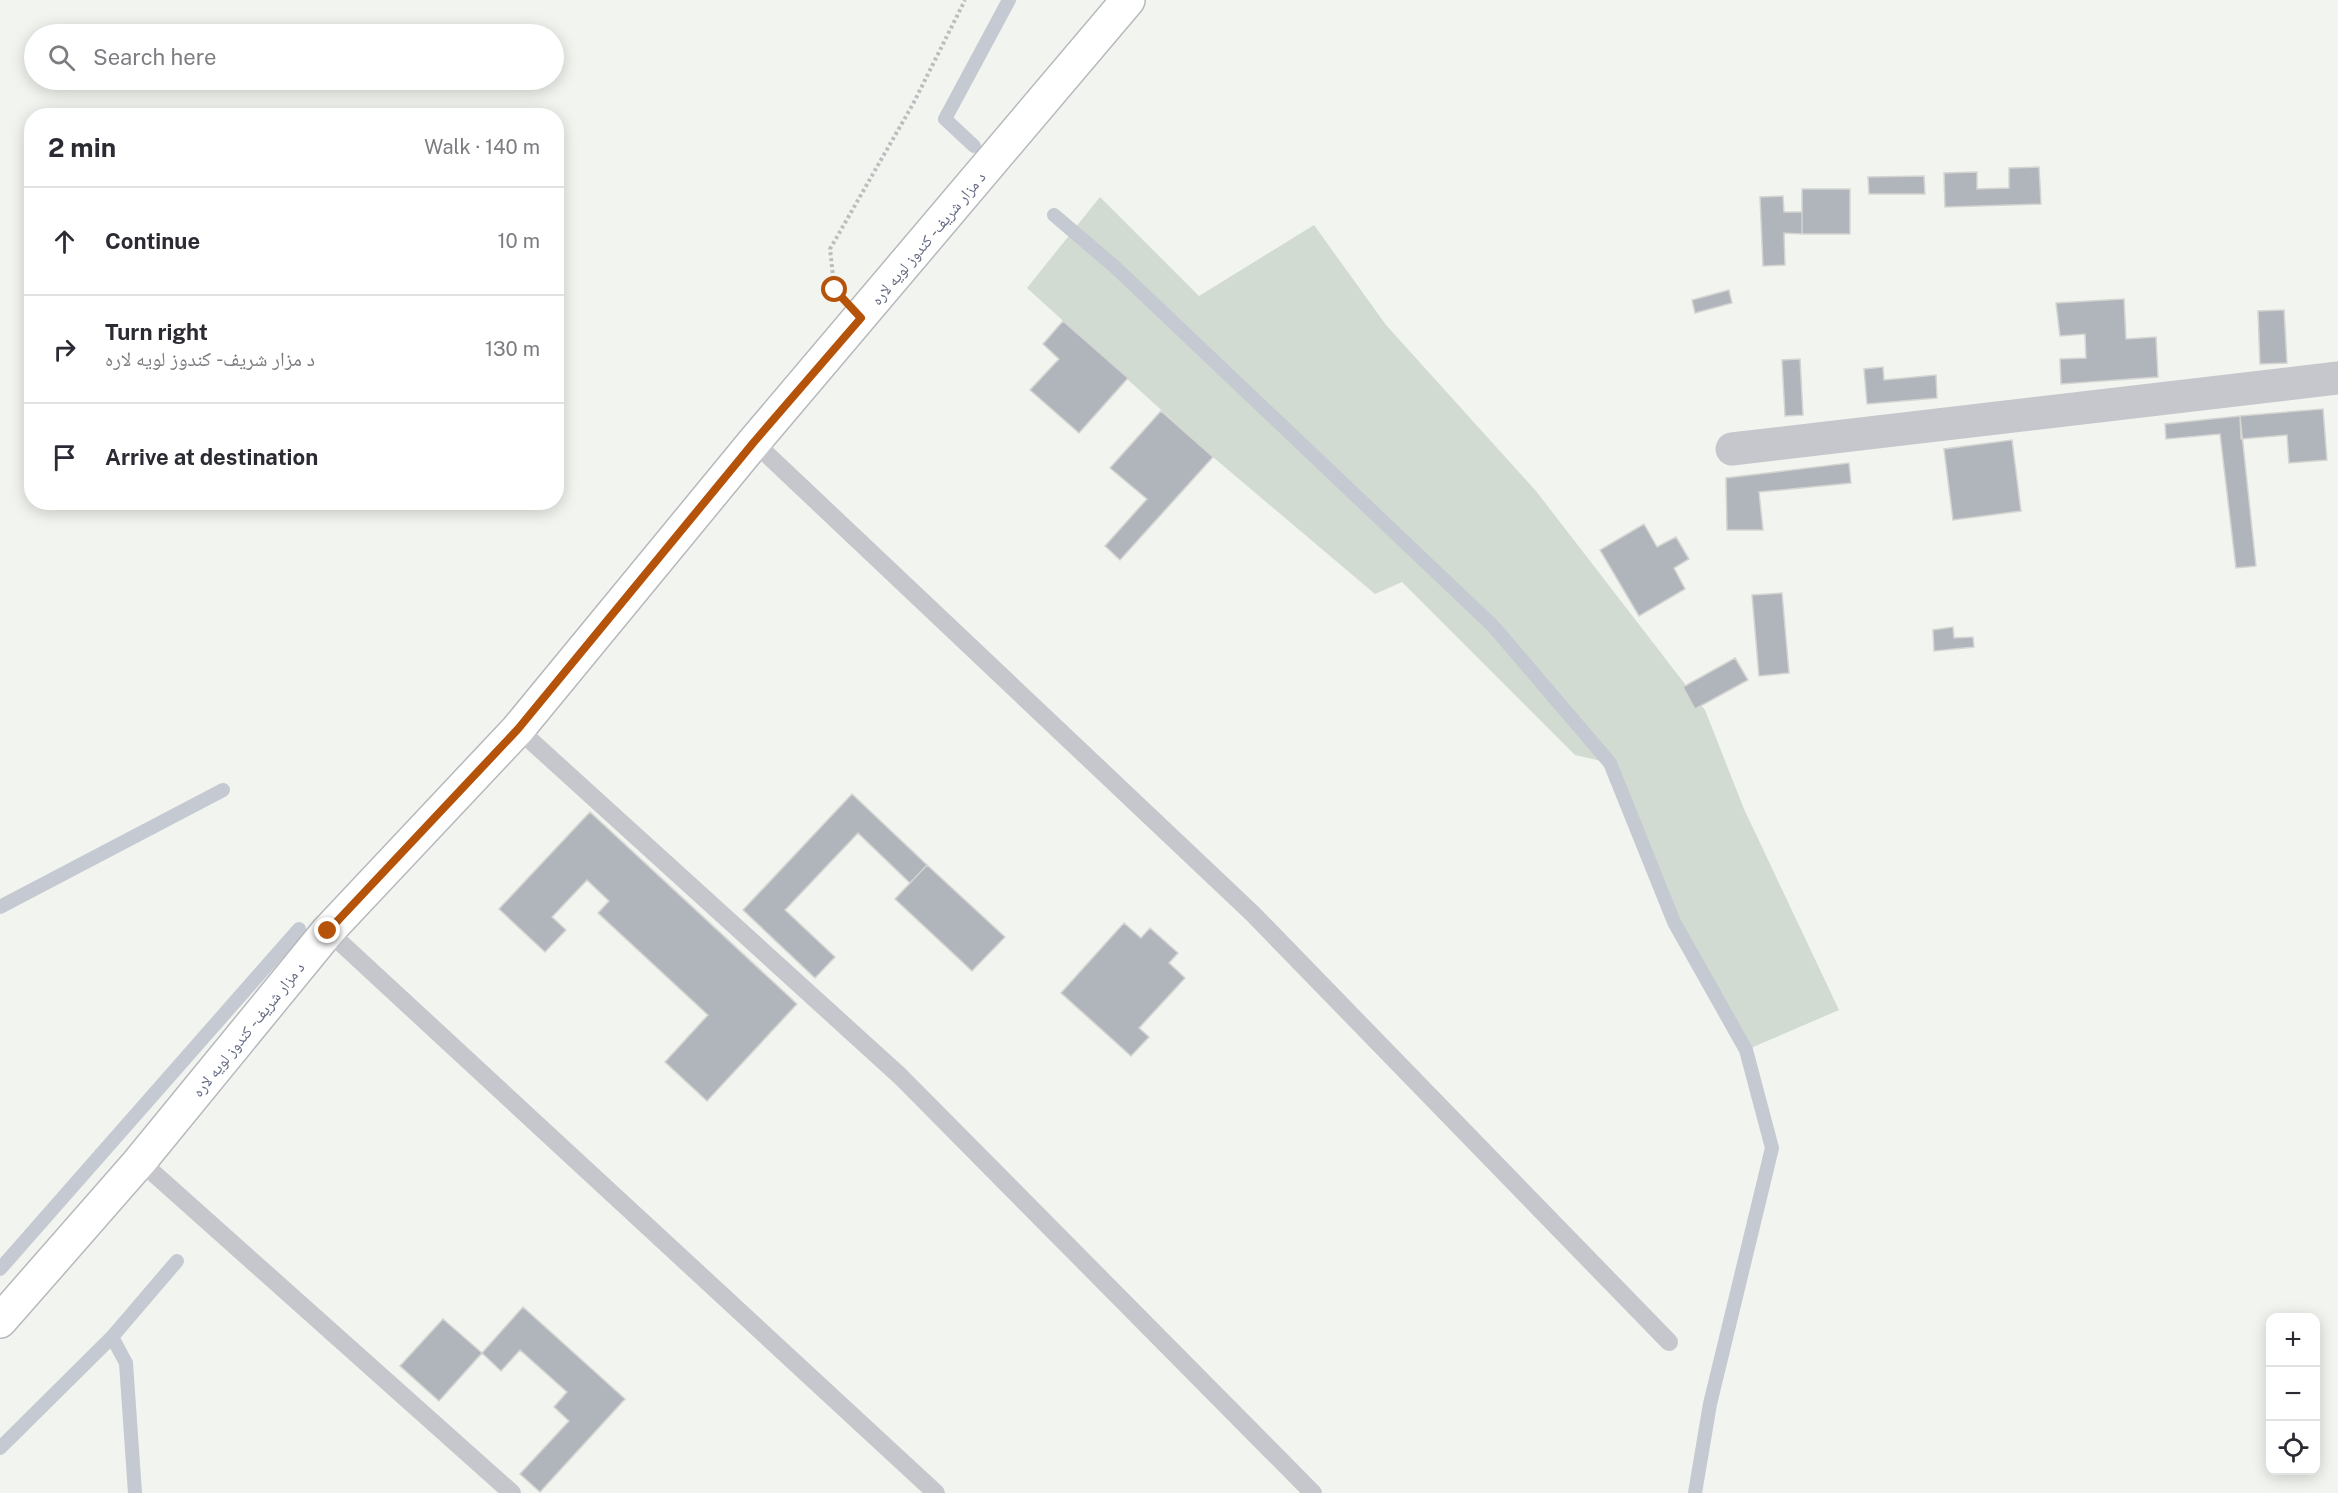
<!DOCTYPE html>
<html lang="en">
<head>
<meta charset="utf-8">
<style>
	body { margin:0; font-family:"Public Sans","Noto Naskh Arabic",sans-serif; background:#f2f2f3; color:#2b2b33 }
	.controls { position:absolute; right:18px; bottom:18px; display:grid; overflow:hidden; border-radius:12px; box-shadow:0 3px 15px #0003 }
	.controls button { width:54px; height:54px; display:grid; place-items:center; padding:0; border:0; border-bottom:2px solid #e1e1e2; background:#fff; color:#2b2b33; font:30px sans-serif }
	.stop { position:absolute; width:18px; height:18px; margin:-14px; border:4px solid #b45309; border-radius:50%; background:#fff }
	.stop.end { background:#b45309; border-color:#fff; box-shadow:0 2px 6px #0008 }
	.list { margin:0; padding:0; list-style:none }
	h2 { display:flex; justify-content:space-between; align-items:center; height:78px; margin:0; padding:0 24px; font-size:26px }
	h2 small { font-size:20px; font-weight:400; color:#7c7c81 }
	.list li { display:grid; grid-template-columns:39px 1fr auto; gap:18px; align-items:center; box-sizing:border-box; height:108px; padding:0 24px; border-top:2px solid #e1e1e2 }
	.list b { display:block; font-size:22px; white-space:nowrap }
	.list p { margin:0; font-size:20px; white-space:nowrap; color:#7c7c81 }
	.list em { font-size:20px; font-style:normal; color:#7c7c81 }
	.icon { flex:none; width:33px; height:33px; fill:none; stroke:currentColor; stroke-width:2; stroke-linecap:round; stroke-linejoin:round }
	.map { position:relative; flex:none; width:2338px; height:1493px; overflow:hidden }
	.search { position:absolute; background:#fff; box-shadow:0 3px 15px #0003; left:24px; top:24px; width:540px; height:66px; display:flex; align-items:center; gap:15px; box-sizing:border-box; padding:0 21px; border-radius:33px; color:#7c7c81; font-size:22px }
	.panel { position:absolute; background:#fff; box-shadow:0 3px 15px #0003; left:24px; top:108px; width:540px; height:402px; border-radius:24px }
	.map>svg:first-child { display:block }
	.green { fill:#d1dbd1 }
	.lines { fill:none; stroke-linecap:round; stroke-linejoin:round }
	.stream { stroke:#c5c9d1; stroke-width:14 }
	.building { fill:#b0b4bb; stroke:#d4d5d2; stroke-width:1.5 }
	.primary-casing { stroke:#b6b8bd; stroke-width:36 }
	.path { stroke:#bdbdc0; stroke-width:4; stroke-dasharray:3 3; stroke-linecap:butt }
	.service { stroke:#c6c7cc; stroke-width:18 }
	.minor { stroke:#c6c7cc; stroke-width:33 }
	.primary { stroke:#fff; stroke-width:33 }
	.route { stroke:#b45309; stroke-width:8 }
	.labels { text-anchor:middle; stroke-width:6; stroke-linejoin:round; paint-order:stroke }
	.street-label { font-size:16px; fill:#626981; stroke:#fff }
</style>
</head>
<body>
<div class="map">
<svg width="2338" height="1493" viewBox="0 0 2338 1493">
	<rect width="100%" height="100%" fill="#f2f4ef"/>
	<path class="green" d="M1100,197l99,99 115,-71 72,100 150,166 169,219 39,99 95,201 -93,40 -72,-128 -64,-159 -35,-8 -173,-173 -27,12 -162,-137 -186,-169z"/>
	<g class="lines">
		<path class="stream" d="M974,146l-29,-27 64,-119
			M1054,215l61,52 378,359 117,137 64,159 72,128 26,98 -62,256 -15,89
			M0,907l223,-117
			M0,1269l299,-340
			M112,1337l14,26 9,130
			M0,1448l112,-111 65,-76"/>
	</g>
	<path class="building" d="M2039,167l2,37 -96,3 -1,-34 33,-1v17l32,-1v-20z
		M1924,176l1,18h-56l-1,-17z
		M1802,189h48v45h-48z
		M1783,196l1,16h18v22l-18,-1 1,32 -22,1 -3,-69z
		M1729,290l3,13 -37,10 -3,-13z
		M2124,299l2,40 30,-2 2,40 -97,7 -1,-25 26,-1 -1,-24 -25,2 -4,-33z
		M2284,310l3,53 -27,1 -2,-53z
		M1063,321l65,57 -49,55 -49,-43 29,-31 -16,-15z
		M1800,359l3,56 -18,1 -3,-56z
		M1883,367l1,13 52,-5 1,23 -70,6 -3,-35z
		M2323,409l4,51 -38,3 -2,-28 -46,4 -1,-23z
		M1161,411l52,46 -93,103 -15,-14 42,-47 -37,-31z
		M2240,416l16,150 -20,2 -16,-134 -54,5 -1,-15z
		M2012,440l9,71 -68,9 -9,-71z
		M1849,463l2,20 -92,9 4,38h-36l-1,-52z
		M1644,524l13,23 19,-10 13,22 -15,9 11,21 -46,27 -39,-66z
		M1782,593l7,80 -30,3 -7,-81z
		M1953,627l1,11 19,-1 1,10 -40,4 -1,-21z
		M1735,658l13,22 -53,29 -12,-22z
		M852,794l75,71 -17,18 -52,-50 -73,77 50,47 -20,21 -72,-68z
		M590,812l207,192 -90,97 -42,-39 43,-47 -110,-102 11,-12 -22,-21 -35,37 14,13 -21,22 -46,-43z
		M927,865l78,72 -33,34 -77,-72z
		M1124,923l17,15 9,-10 28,25 -9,10 16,15 -46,50 10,9 -18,19 -70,-63z
		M523,1307l102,92 -85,93 -20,-18 49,-53 -15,-14 13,-15 -47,-42 -19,21 -19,-18z
		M443,1319l39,34 -43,48 -39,-35z"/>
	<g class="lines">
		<g class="primary-casing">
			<path id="primary" d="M0,1321l140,-160 188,-230 190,-202 236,-287 374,-442"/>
		</g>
		<path class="path" d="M834,285l-4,-36 83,-145 52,-104"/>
		<path class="service" d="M754,442l499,472 416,428
			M518,729l382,347 413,417
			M328,931l608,562
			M140,1161l372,332"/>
		<path class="minor" d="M1732,449l606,-71"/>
		<use href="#primary" class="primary"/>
	</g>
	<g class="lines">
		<path class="route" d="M328,931l190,-202 236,-287 107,-124 -26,-28"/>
	</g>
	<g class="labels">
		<g class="street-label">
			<text transform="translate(928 238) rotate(-50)" y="6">د مزار شریف - کندوز لویه لاره</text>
			<text transform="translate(248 1029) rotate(-51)" y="6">د مزار شریف - کندوز لویه لاره</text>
		</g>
	</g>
</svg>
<div class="controls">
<button>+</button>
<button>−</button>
<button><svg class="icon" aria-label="locate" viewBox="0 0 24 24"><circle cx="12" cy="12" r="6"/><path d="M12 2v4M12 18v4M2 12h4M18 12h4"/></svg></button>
</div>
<div class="stop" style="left:835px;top:290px"></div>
<div class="stop end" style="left:328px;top:931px"></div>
<div class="search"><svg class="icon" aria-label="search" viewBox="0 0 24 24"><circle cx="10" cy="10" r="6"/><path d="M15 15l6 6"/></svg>Search here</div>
<section class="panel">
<h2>2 min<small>Walk · 140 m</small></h2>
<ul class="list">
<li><svg class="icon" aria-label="ahead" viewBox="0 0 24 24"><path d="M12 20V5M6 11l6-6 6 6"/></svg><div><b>Continue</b></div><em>10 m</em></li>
<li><svg class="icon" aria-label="right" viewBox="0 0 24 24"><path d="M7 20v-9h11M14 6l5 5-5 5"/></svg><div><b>Turn right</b><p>د مزار شریف - کندوز لویه لاره</p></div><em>130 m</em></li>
<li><svg class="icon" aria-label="arrive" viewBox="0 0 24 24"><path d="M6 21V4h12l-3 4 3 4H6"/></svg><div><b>Arrive at destination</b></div></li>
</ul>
</section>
</div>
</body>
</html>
